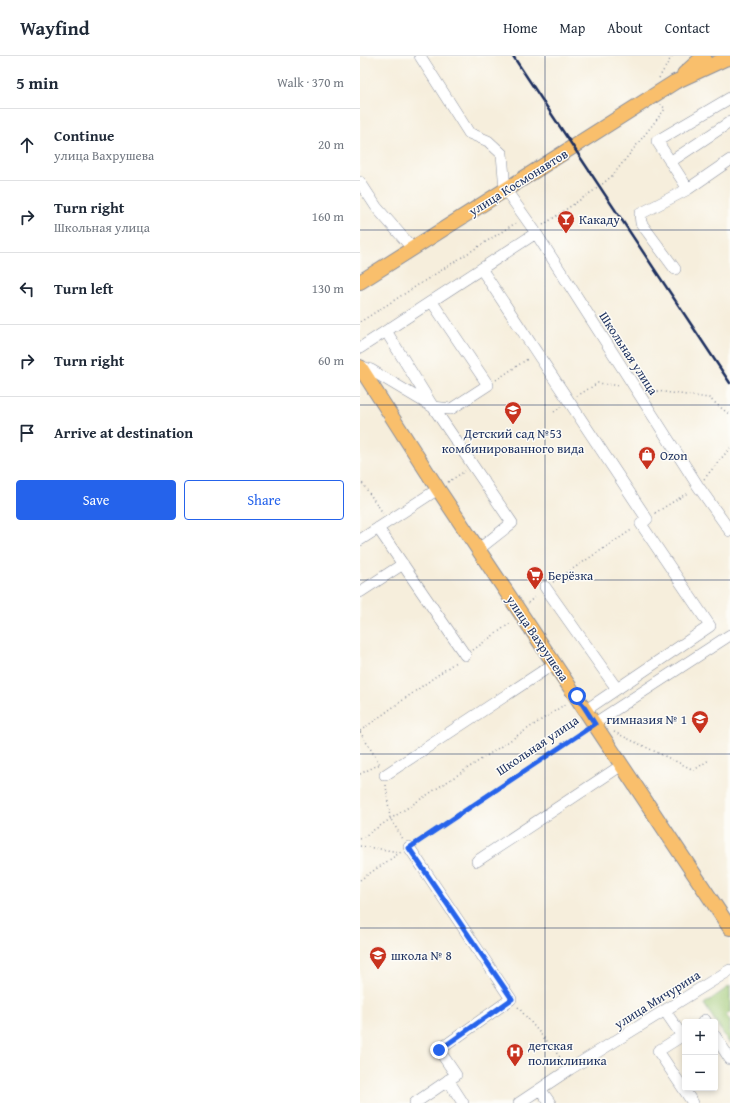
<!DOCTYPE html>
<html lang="en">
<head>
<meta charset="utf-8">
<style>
	body { margin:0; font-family:"Gentium Book Plus",serif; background:#f6f6f7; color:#1f2937 }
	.controls { position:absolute; right:12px; bottom:12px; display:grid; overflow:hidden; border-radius:4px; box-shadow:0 2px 6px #0003 }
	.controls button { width:36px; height:36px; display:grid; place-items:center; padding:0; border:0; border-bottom:1px solid #e0e1e3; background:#fff; color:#1f2937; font:20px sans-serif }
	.stop { position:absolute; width:12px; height:12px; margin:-9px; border:3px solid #2563eb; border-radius:50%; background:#fff }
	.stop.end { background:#2563eb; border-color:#fff; box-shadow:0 1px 4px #0008 }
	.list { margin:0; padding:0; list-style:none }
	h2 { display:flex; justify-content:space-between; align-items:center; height:52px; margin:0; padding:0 16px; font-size:17px }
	h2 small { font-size:13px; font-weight:400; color:#747a83 }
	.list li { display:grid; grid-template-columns:26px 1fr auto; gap:12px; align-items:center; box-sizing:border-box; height:72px; padding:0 16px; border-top:1px solid #e0e1e3 }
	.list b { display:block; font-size:15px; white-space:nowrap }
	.list p { margin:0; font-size:13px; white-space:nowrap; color:#747a83 }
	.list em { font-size:13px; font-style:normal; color:#747a83 }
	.actions { display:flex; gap:8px; padding:12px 16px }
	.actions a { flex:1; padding:9px 0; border:1px solid #2563eb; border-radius:4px; text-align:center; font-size:14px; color:#2563eb }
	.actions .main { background:#2563eb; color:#fff }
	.icon { flex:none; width:22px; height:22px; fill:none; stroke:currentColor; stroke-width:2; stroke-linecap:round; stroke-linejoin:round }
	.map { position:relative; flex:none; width:370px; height:1047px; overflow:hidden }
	header { display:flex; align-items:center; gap:24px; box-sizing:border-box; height:56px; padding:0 20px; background:#fff; border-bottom:1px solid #e0e1e3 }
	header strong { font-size:19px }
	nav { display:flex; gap:22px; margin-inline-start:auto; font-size:14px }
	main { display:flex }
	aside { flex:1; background:#fff }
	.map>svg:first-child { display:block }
	.grass { fill:#9ec875; stroke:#5c7c6a }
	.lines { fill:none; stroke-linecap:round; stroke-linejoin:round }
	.minor-casing { stroke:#888e9d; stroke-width:12 }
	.major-casing { stroke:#888e9d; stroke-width:16 }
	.path { stroke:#888e9d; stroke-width:1.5; stroke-dasharray:1 3; stroke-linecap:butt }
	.minor { stroke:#fff; stroke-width:11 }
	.major { stroke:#f9bf6c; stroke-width:14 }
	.rail { stroke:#1b2f5e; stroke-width:2.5 }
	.route { stroke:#2563eb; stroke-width:5 }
	.grid { fill:none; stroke:#1b2f5e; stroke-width:1; stroke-opacity:0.55 }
	.labels { text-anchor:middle; stroke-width:3; stroke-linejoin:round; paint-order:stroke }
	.street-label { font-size:13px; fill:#1b2f5e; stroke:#fdfcf7 }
	.poi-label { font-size:13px; fill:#1b2f5e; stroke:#fdfcf7; text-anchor:start }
</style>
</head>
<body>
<header>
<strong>Wayfind</strong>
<nav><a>Home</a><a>Map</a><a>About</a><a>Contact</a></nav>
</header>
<main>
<aside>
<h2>5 min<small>Walk · 370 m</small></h2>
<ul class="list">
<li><svg class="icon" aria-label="ahead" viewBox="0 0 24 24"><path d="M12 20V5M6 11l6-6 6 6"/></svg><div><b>Continue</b><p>улица Вахрушева</p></div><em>20 m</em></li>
<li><svg class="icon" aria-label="right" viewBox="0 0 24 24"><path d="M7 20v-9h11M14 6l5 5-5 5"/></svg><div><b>Turn right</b><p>Школьная улица</p></div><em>160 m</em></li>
<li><svg class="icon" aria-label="left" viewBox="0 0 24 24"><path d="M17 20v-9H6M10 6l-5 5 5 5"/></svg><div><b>Turn left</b></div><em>130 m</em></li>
<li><svg class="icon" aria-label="right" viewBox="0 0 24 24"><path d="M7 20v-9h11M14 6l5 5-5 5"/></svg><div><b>Turn right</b></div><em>60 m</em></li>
<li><svg class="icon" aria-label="arrive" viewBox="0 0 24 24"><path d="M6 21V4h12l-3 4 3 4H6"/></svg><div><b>Arrive at destination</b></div></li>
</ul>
<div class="actions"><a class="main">Save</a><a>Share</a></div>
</aside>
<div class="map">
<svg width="370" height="1047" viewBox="0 0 370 1047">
	<rect width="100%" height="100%" fill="#fdfcf7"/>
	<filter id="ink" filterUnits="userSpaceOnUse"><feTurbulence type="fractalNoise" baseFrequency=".025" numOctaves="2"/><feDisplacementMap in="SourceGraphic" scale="8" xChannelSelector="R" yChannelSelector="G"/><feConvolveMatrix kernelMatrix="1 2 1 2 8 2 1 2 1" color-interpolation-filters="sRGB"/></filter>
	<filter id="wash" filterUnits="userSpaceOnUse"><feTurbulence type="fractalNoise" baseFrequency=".012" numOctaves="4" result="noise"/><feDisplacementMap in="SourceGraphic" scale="16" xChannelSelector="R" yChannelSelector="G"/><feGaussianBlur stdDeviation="0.9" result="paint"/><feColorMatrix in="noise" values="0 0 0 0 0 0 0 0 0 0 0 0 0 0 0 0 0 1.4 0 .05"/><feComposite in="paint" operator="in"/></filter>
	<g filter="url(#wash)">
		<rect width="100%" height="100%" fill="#f6eedc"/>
		<path class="grass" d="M370,930v26l-4,3 4,6v23l-26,-40z"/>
	</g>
	<g filter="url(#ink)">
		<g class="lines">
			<g class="minor-casing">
				<path id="minor" d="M60,0l49,77 19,8 14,13 3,35 29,41 164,256 32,45
					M370,42l-73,43 31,48 42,-29
					M310,106l60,-40
					M0,126l17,26 36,41
					M315,213l-34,-46 -1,-9 48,-25
					M122,214l165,249 -6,5 69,102 -124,84
					M26,275l47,76 79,116 -33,26
					M0,292l176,-115
					M0,310l11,4 62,37 18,2 37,-24 -56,-83
					M18,472l87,127
					M0,484l78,-51
					M185,531l72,102
					M0,536l43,-28
					M235,667l135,-88
					M25,719l170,-112
					M49,791l102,152 -72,51 17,25 -41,28
					M117,805l145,-96
					M305,955l17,25
					M343,966l2,-2 1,2
					M325,978l-27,17 35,52
					M355,980l15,23
					M88,1024l15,23
					M180,1033l10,14
					M159,1047l51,-34 160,-99"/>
			</g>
			<g class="major-casing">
				<path id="major" d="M324,18l20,-18
					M0,226l315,-200 50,-23 5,-1
					M0,311l78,122 292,439"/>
			</g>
			<path class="path" d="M299,22l13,-22
				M183,169l56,-38 14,-12 52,-66 -4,-5
				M0,266l157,-100
				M136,324l33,-22
				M289,334l60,8 21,17
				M217,340l21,-13 23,3
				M194,356l7,-5
				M344,423l26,-31
				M0,424l23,33
				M88,426l17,-11
				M295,457l34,-21
				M193,526l80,-53
				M168,547l9,-8
				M113,594l39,-28
				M0,675l97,-70
				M0,676l21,34
				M254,676l80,38 15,-10
				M0,718l20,-10
				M26,729l4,33 13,21
				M0,783l207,-136
				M58,785l166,-110
				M0,790l40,6
				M0,824l41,-28
				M158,951l46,55"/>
			<use href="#minor" class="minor"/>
			<use href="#major" class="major"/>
			<path class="rail" d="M153,0l217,327"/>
		</g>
	</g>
	<g class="lines" filter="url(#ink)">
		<path class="route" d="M79,994l73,-51 -103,-151 186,-124 -18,-28"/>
	</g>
	<path class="grid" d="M185,0v1047M0,174h370M0,349h370M0,524h370M0,698h370M0,872h370"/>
	<defs>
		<g id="bar-pin" transform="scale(0.9)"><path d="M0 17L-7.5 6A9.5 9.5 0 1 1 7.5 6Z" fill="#c8321e" stroke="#fdfcf7"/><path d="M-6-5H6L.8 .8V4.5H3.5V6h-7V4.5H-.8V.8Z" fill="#fff"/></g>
		<g id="school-pin" transform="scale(0.9)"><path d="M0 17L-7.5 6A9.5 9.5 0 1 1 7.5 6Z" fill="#c8321e" stroke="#fdfcf7"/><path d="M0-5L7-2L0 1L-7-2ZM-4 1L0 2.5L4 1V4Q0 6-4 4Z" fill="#fff"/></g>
		<g id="shop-pin" transform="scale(0.9)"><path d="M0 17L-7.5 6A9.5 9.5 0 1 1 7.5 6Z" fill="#c8321e" stroke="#fdfcf7"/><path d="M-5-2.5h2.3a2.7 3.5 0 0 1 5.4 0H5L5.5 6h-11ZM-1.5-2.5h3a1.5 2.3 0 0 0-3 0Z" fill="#fff"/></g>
		<g id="supermarket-pin" transform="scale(0.9)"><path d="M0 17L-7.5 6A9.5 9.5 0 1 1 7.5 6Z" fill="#c8321e" stroke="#fdfcf7"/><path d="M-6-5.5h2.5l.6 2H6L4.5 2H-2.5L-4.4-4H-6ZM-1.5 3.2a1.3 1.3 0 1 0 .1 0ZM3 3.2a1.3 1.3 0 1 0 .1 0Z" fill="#fff"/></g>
		<g id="hospital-pin" transform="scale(0.9)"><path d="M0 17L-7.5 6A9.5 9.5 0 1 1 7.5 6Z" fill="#c8321e" stroke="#fdfcf7"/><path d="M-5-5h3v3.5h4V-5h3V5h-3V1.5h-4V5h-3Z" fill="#fff"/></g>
	</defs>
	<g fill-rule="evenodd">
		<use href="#bar-pin" x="206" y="163"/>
		<use href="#school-pin" x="153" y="354"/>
		<use href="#shop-pin" x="287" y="399"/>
		<use href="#supermarket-pin" x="175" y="519"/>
		<use href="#school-pin" x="340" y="663"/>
		<use href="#school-pin" x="18" y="899"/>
		<use href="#hospital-pin" x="155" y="996"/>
	</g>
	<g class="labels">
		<g class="street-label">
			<text transform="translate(158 126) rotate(-32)" y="5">улица Космонавтов</text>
			<text transform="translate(269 297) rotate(57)" y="5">Школьная улица</text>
			<text transform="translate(178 582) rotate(56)" y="5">улица Вахрушева</text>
			<text transform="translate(177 689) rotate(-34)" y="5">Школьная улица</text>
			<text transform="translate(297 943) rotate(-32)" y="5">улица Мичурина</text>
		</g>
		<g class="poi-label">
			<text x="219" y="168">Какаду</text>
			<text x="153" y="382" text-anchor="middle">Детский сад №53<tspan x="153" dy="15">комбинированного вида</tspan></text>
			<text x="300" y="404">Ozon</text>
			<text x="188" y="524">Берёзка</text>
			<text x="327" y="668" text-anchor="end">гимназия № 1</text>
			<text x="31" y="904">школа № 8</text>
			<text x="168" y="994">детская<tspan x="168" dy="15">поликлиника</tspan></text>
		</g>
	</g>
</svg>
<div class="controls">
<button>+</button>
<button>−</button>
</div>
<div class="stop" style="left:217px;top:640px"></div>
<div class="stop end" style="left:79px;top:994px"></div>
</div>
</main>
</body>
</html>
